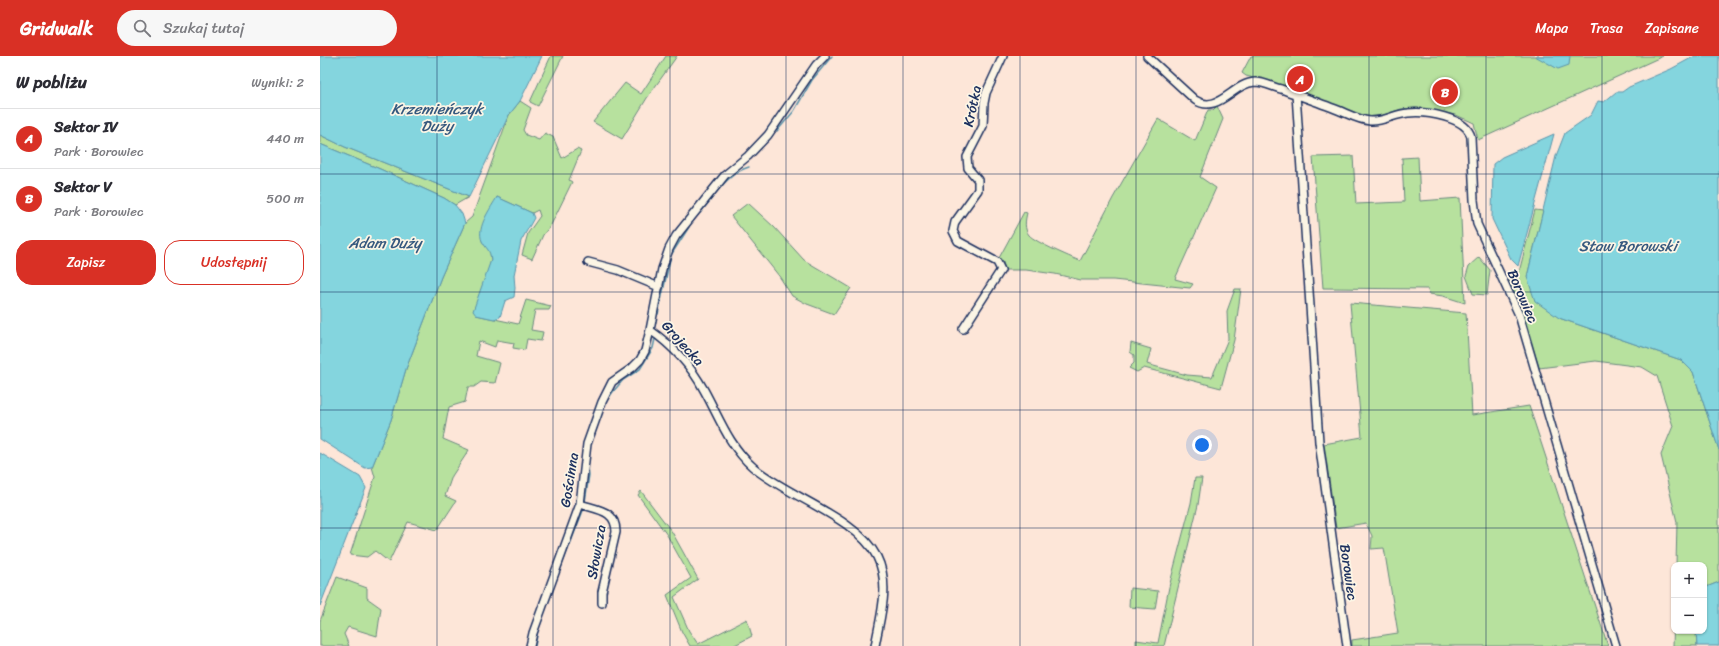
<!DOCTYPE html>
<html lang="pl">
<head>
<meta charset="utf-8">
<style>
	body { margin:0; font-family:Sriracha,sans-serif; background:#f7f7f7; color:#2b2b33 }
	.controls { position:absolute; right:12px; bottom:12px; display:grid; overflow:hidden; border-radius:8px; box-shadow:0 1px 3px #0004 }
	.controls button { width:36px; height:36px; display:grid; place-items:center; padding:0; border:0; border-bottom:1px solid #e1e1e2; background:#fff; color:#2b2b33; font:20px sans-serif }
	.you { position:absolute; left:882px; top:389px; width:14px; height:14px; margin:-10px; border:3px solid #fff; border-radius:50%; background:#1a73e8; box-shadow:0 0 0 6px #1a73e833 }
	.badge { display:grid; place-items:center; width:26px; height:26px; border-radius:50%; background:#d93025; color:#fff; font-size:13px; font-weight:700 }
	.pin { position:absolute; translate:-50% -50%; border:2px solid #fff; box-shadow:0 1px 4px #0006 }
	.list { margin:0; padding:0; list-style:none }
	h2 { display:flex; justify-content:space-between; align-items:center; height:52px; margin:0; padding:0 16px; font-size:17px }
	h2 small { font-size:13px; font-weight:400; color:#7c7c81 }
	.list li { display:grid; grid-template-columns:26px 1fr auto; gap:12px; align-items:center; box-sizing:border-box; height:60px; padding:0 16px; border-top:1px solid #e1e1e2 }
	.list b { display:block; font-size:15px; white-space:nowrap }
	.list p { margin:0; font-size:13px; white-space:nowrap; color:#7c7c81 }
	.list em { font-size:13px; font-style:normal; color:#7c7c81 }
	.actions { display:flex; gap:8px; padding:12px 16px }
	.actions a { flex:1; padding:9px 0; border:1px solid #d93025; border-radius:16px; text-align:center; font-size:14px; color:#d93025 }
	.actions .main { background:#d93025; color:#fff }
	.icon { flex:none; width:22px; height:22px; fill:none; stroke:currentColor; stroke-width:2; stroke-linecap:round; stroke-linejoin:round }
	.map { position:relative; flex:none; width:1399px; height:590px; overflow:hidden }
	header { display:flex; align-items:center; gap:24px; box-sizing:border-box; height:56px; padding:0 20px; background:#d93025; color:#fff }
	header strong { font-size:19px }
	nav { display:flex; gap:22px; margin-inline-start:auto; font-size:14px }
	.search { width:280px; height:36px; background:#f7f7f7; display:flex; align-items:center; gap:10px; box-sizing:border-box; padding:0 14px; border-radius:22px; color:#7c7c81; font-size:15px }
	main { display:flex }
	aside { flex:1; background:#fff }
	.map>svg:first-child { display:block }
	.green { fill:#b7e19e; stroke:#69887e }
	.water { fill:#84d5de; stroke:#5a93ab }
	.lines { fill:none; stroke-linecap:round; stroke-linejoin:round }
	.stream { stroke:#5a93ab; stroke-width:1.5 }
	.minor-casing { stroke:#1b2f5e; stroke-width:10 }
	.minor { stroke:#fcf5e5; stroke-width:7 }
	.grid { fill:none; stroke:#1b2f5e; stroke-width:1; stroke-opacity:0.55 }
	.labels { text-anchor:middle; stroke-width:3.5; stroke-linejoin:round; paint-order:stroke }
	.street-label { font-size:14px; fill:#1b2f5e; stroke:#fcf5e5 }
	.water-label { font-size:15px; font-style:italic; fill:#35587e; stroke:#fcf5e5 }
</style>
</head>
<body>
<header>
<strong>Gridwalk</strong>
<div class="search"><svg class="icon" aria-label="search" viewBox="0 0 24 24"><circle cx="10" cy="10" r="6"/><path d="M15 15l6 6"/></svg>Szukaj tutaj</div>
<nav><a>Mapa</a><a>Trasa</a><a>Zapisane</a></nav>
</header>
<main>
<aside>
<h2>W pobliżu<small>Wyniki: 2</small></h2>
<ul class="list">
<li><span class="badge">A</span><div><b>Sektor IV</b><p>Park · Borowiec</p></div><em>440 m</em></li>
<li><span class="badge">B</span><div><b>Sektor V</b><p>Park · Borowiec</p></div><em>500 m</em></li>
</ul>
<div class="actions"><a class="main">Zapisz</a><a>Udostępnij</a></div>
</aside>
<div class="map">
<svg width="1399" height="590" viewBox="0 0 1399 590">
	<rect width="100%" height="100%" fill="#fde6d8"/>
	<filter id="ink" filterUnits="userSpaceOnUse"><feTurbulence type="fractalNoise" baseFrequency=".025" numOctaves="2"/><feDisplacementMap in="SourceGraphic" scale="8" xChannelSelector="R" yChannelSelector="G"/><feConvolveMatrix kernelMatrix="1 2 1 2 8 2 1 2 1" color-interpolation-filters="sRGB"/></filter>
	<g filter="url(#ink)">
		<path class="green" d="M231,0h12l-25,50 -8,-4z
			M346,0h11l-30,42 -25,41 -29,-17 32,-39 16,11z
			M931,0h412l-185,84 -4,-17 -18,-8 -41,-7 -14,1 -17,6 -18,2 -89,-33 -31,-8 -4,-3z
			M200,45l11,7 -8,22 3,5 13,5 6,-7 8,4 9,21 15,-9 4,2 -12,29 3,2 -21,43 -8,10 -11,24 -10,-4 6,-22 12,-17 -2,-6 -6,3 -35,-16 -15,44 8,11 1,8 -15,55 42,9 8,-24 25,6 -2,4h-14l-4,20 12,2 -2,9 -14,-2 -2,11 -12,-2 1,-5 -17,-3 -2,7 -16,-6 -3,15 24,7 -5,20 -14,-1 -7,5h-6l-3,15 -16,5 -6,32 26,11 -17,26 -7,20 11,5 -19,29 -29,-8 -19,40 -14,-11 -8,6 -17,-2 25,-78 -3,-10 19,-47 15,-51 35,-92 24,-54 7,-6 37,-102z
			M897,50l6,13 -23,58 16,11 -41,91 18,5 -3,4 -77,-8h-32l-26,-6 -29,-4h-21l-2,-8 -4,-4 25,-46 3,1c-2,8 -3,16 2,22 6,7 41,22 51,26l33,-63 45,-79 37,22 13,-31h5z
			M0,79l25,12 124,50 -14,8 -11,-7 -64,-29 -60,-25z
			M1033,100l3,48 48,-2 -2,-44 16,-1 2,44 40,-3 5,105 -22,-7 -14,-2 -1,-5 -105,-1 -10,-131z
			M428,147l26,24 30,33 47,28 -17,26 -27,-10 -15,-8 -13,-20 -48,-60z
			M1215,154l8,1 -16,66 32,41 122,42 12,12 26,78v132l-15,6v-23h-28l1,-43 -16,-67 12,-29 -16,-50 -15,-9 -46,-6 -57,7 -17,-56 -14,-35 11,-5z
			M1159,201l11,13 -3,25 -14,-1 -7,-18 3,-10z
			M915,233h6l-7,51 -13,48 -77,-20 -7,4 -8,-4 5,-5v-8l-4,-3 1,-9 20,6 -4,15 3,1 37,10 25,2 16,-38 -1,-28z
			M1030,247l116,10 6,102 57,-9 79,240h-256v-6l46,-7 -14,-85 -13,1 1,-13 -6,-13 -30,5 -12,-84 38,-7z
			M875,422h7l-4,27 -34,141h-28v-6l22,3 11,-56 22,-84z
			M321,435l31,41 26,47 -24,18 15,34 9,13 49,-25 5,17 -19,10h-43l-8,-14 -15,-37 24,-17 -24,-43 -29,-40z
			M17,521l30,11v10l14,10 -4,28 -29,-9 -4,7 5,12h-29v-25z
			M810,532l28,3 -3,18 -26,-2z
			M1354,559v16h22l1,15h-24z"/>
		<path class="water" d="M0,0h222l-22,45 -11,14 -40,82 -124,-50 -25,-12z
			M1215,0h35l-1,9 -11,4z
			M1375,0h24v394l-26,-78 -12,-12 -122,-42 -24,-17 -8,-24 29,-121 9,-23 26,-18 7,-14 6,1 12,-10h6l7,-5 42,-18z
			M1234,78l-36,132 -7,-7 -19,-40 1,-55 9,-7z
			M0,88l60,25 64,29 11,7 7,9 3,9 -24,54 -35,92 -15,51 -19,47 -7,1 -45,-29z
			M177,141l35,16 2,5 -13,23 -7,34 1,13 -1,9 -9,4 -5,16 -6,2 -18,-4 -3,-4 18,-51c-1,-11 -5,-11 -9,-19 -6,-14 9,-33 15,-44z
			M0,397l40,24 6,11 -46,118z
			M1399,526v64h-22l-1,-15h8v-43z"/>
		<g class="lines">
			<path class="stream" d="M457,75l17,-20 18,-31 20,-24
				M380,157c14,-16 27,-40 49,-46
				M338,258l13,-59 18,-28
				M284,349l8,-12 11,-13 17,-11 13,-21 2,-9
				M265,446l4,-27 -1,-9
				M235,527l29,-75
				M215,590l4,-21"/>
			<g class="minor-casing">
				<path id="minor" d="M505,0l-9,9 -48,70 -20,21 -23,19 -49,61 -7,13 -7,20 -12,61c23,16 41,36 54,60 15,27 25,56 49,77 33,29 105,51 124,90 14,28 3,60 -2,89
					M827,0l48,44c23,15 38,-17 60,-18 9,0 18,5 26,7 19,7 39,14 57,21 10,4 21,10 32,11 13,1 25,-7 38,-8 17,-2 59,4 63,24l3,63 3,24 42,91 97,331
					M976,38l23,348 28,204
					M268,206l30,8 41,17
					M643,273l38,-59 -4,-8 -39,-21 -5,-10 2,-9 23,-32v-10l-10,-12 -1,-11 16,-31 1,-23 2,-10 17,-37
					M260,448c18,6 36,6 36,28l-14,60v11
					M210,590l3,-13 47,-129 7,-60 15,-42 10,-20 20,-14 8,-8 5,-9 5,-21"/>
			</g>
			<use href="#minor" class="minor"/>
		</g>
	</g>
	<path class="grid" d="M117,0v590M233,0v590M350,0v590M466,0v590M583,0v590M700,0v590M816,0v590M933,0v590M1049,0v590M1166,0v590M1282,0v590M0,118h1399M0,236h1399M0,354h1399M0,472h1399"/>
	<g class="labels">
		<g class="street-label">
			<text transform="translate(652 50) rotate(-78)" y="5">Krótka</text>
			<text transform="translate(1203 240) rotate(67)" y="5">Borowiec</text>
			<text transform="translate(363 287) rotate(48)" y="5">Grojecka</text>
			<text transform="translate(249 424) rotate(-81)" y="5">Gościnna</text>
			<text transform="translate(276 496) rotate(-80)" y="5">Słowicza</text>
			<text transform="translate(1029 516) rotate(82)" y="5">Borowiec</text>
		</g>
		<g class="water-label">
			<text x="117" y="58">Krzemieńczyk<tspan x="117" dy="17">Duży</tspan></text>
			<text x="65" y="192">Adam Duży</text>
			<text x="1308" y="195">Staw Borowski</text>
		</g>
	</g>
</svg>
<div class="controls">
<button>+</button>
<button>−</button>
</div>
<div class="you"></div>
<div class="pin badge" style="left:980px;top:23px">A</div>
<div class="pin badge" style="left:1125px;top:36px">B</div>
</div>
</main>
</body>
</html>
